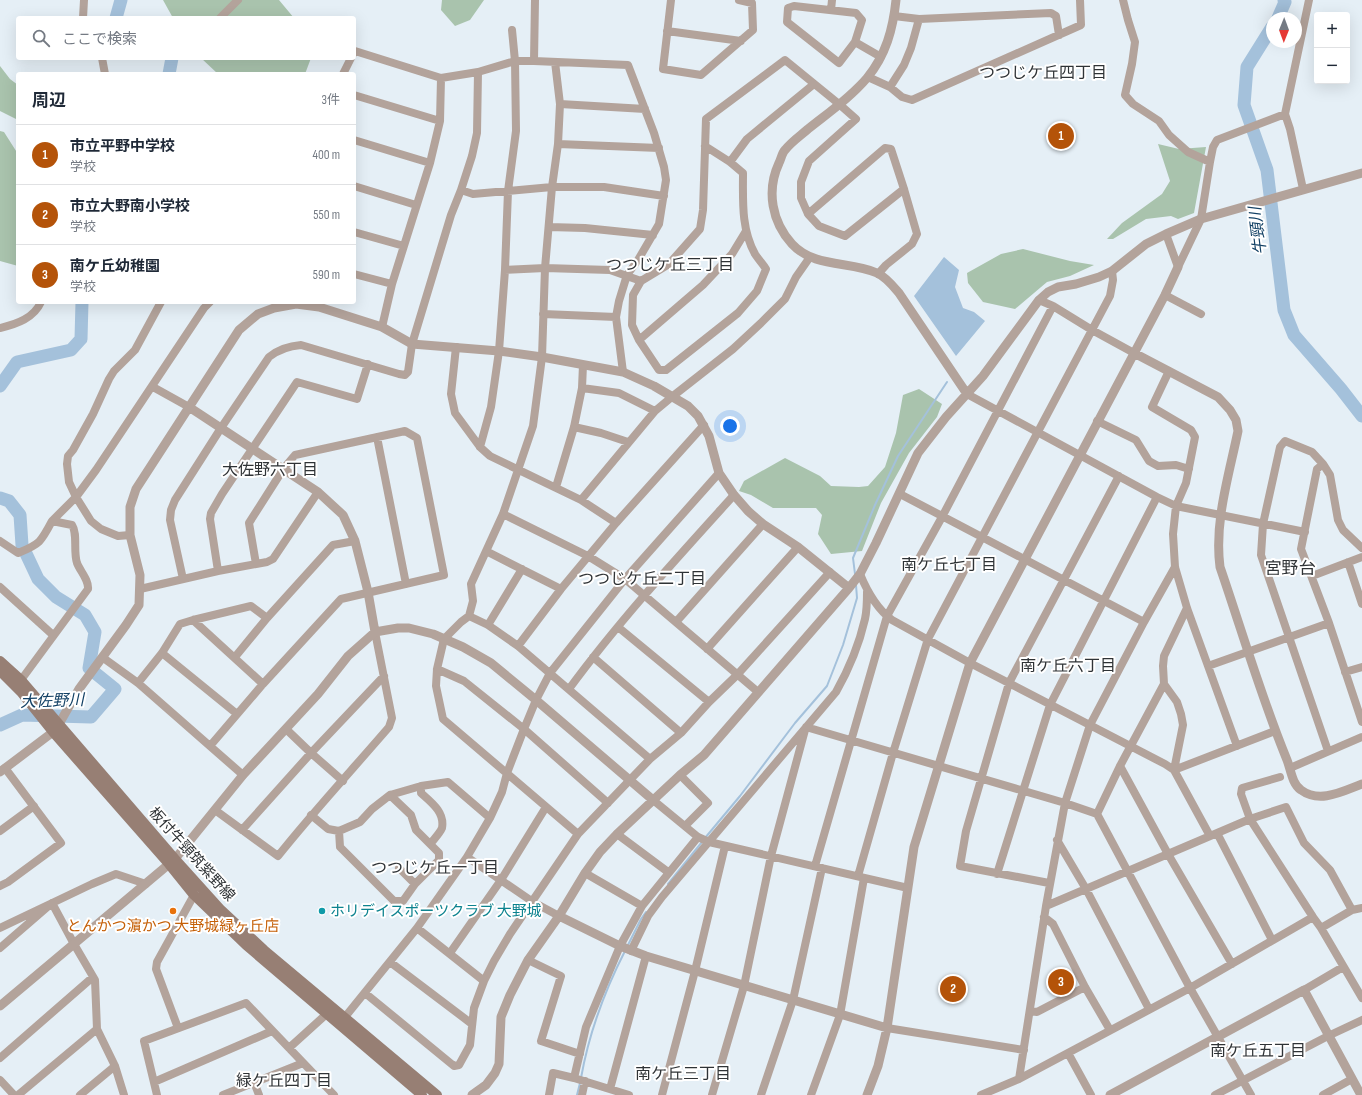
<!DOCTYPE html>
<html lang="ja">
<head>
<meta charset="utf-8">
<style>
	body { margin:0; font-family:"Sofia Sans Condensed","Noto Sans JP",sans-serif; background:#f6f6f7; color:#1f2937 }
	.controls { position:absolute; right:12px; top:12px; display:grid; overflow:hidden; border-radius:4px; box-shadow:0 4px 16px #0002 }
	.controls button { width:36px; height:36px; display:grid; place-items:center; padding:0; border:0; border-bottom:1px solid #e0e1e3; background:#fff; color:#1f2937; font:20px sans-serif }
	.compass { position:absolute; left:1266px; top:12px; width:36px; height:36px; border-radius:50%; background:#fff; box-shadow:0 4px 16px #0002; rotate:181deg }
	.you { position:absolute; left:730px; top:426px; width:14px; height:14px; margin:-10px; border:3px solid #fff; border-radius:50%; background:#1a73e8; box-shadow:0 0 0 6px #1a73e833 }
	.badge { display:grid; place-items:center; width:26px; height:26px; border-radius:50%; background:#b45309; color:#fff; font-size:13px; font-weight:700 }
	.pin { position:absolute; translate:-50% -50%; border:2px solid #fff; box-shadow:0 1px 4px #0006 }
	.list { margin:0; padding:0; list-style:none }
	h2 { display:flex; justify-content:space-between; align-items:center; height:52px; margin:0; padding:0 16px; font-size:17px }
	h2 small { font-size:13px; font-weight:400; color:#747a83 }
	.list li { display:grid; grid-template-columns:26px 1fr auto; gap:12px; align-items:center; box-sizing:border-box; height:60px; padding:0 16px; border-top:1px solid #e0e1e3 }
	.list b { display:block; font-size:15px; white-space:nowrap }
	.list p { margin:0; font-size:13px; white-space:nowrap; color:#747a83 }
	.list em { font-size:13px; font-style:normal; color:#747a83 }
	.icon { flex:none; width:22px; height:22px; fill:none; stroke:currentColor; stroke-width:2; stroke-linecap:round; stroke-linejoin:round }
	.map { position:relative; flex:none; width:1362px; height:1095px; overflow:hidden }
	.search { position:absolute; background:#fff; box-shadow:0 4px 16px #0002; left:16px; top:16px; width:340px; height:44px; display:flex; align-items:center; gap:10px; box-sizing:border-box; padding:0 14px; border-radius:4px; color:#747a83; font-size:15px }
	.panel { position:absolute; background:#fff; box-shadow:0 4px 16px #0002; left:16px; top:72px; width:340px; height:232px; border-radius:4px }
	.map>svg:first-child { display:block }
	.green { fill:#a9c3ad }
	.water { fill:#a4c1db }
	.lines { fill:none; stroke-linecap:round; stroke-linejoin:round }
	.stream { stroke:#a4c1db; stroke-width:2 }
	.river { stroke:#a4c1db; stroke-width:13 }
	.minor { stroke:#b3a39b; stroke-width:8 }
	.tertiary { stroke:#b3a39b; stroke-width:9 }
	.secondary { stroke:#977f74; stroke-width:10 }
	.food-dot { fill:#e8710a; stroke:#fff; stroke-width:1.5 }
	.culture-dot { fill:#0f9aa8; stroke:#fff; stroke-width:1.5 }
	.labels { text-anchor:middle; stroke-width:4; stroke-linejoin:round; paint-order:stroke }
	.street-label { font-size:15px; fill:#2f3336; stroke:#fff }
	.culture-label { font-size:15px; fill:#0d838f; stroke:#fff; text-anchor:start }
	.food-label { font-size:15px; fill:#c56008; stroke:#fff }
	.neighbourhood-label { font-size:16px; fill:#2f3336; stroke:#fff }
	.water-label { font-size:16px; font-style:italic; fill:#134165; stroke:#fff }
	.quarter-label { font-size:17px; fill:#2f3336; stroke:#fff }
</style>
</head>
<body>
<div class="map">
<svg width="1362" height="1095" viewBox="0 0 1362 1095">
	<rect width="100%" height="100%" fill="#e5eff6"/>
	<path class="green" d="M163,0h116l15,18h-121z
		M442,0h42l-14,20 -15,6 -14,-16z
		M201,58h110l-6,16h-87z
		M0,66l10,13 8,6v35l-18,-9z
		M0,131l4,1 14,22v112l-18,-5z
		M1158,144l21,5 27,-2 -12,66 -16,6 -7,-3 -25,3 -33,20h-6l15,-16 40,-29 8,-13z
		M1023,249l47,12 24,4 -24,11 -23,6 -32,27 -32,-7 -15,-19 -1,-10 34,-19z
		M919,389l23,15 -5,13 -28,36 -28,50 -19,48 -31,3 -13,-20 4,-19 -6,-7h-43l-22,-13 -12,-4 5,-10 41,-23 35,18 11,10 28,1 9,-1 17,-19 11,-34 7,-38z"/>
	<path class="water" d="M944,257l15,13 -4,17 8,21 11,4 11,9 -29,35 -42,-60z"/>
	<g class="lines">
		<path class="stream" d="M855,574l-2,-16 22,-53 23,-49 49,-74
			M705,838l35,-42 55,-73 32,-37 16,-41 14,-47 -1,-13
			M668,884l34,-42
			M627,947l14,-28 5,-7
			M581,1078c8,-45 23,-86 44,-127
			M577,1095l3,-12"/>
		<path class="river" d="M116,18l5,-18
			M1278,18l7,-16 -1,-2
			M1272,27l-25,40 -3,38 23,65 17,140 10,25 47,54 21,27
			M169,74l3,-16
			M0,386l17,-24 54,-12 10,-11 1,-37
			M0,498l9,3 11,14 2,30 16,34 18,18 29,18 10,17 -6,36 26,21 -24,28 -69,-2 -22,10"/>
		<path class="minor" d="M671,0l-8,69 38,6 52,-45 -1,-27 -13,-3
			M1123,0l5,20 7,22 -3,22 -7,31 8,9 26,17 10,14 19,17 22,10
			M794,6l62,7 6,7 -7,22 -16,21 -52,-41 1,-14z
			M831,10l1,-10
			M894,16l25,3 132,-6 5,3 3,19
			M83,18l1,-18
			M220,18l18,-18
			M667,31l74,10
			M855,42l26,15
			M354,53l1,-2 86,27 37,-6 37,-11h19l94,4 26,68 10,34 2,13 -7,44 -21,36 -11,15 -8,26 -3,16 7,55
			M102,58l3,16
			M534,61l1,-61
			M555,62l5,42 -2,40 -6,43 -7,81 -3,89 -9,69 -30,88 -32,70 2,17 -4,15 -8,6 -17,17 -7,30 -1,17 7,33 135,115
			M343,74l8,-16
			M868,77l22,10 12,10 10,3 169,-75 -1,-25
			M890,87l14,-22 7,-17 8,-29
			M354,95l86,26
			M560,104l85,5
			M354,140l76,23
			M558,144l101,4
			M705,146l25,16 13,11c0,27 -2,56 12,81 3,5 8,10 11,15l-9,22 -19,22 -72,57h-7l-20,-30 -7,-15 1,-30 8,-14 28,-17 31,-35 3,-19 3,-91 79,-59 54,44 17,15 -47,42 -8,21v16l7,16 11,12 26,10 59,-47
			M730,162l17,-23 67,-55
			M354,186l62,19
			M1303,189l-13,-60 -5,-15 24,-114
			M461,190l12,4 79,-7h52l60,9
			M808,214l77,-66 6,1 13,40 13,45 -5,10 -26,21 -8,9
			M549,227l36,1 68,7
			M354,232l50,14
			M1166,234l12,33
			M1178,267l23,-48 9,-57 3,-15 4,-7 68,-26
			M505,270l40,-2 65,2 31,11
			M354,274l38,10
			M1165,295l36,19
			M1039,300l14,6 39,24 42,23
			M543,314l73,3
			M382,327l10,-43 38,-121 10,-42 1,-43
			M0,328c17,-4 34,-10 41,-26
			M639,340l64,-55 29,-31 14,-23
			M456,347l-5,47 4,19 25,34 10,9 91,44 35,23
			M1169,371l-17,36 39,23 4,7 -9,46 -10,23 -3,28 2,33 12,41 50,138
			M153,387l36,20
			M582,388l37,5 36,18
			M967,394l190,103 19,9 129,26
			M1097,421l39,19 13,21 9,5 18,-1 13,4
			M574,427l27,6 27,9
			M377,437l29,147
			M480,447l11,-40 8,-56 6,-81 3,-79 8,-60 -1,-70 -3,-31
			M1323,464l-6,5 -16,80 28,74 33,99
			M556,487l18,-60 8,-39 1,-23
			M900,494l244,128
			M581,500l74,-89 18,-15 60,-47 28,-26 24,-24 11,-22 14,-20
			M503,514l85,42 37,23 133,113
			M52,521l24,-24 20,-27 108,-162 6,-6
			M130,535l-12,1 -17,-7 -10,-8 -15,-24 -7,-15 -2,-18 1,-8 5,-6 20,-36 16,-35 5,-8 21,-21 26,-48
			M0,541l18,12c22,-9 23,-11 34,-32l20,4c6,9 1,26 5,38 3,8 12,17 11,26l-67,91
			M486,551l75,38
			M1348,562l14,42
			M218,571l-8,-52 1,-6 11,-19 75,-112 60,17 11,-35
			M860,574c7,17 17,35 32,46l78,43 195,101 9,6 36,66
			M1312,576l50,-19
			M183,579l-13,-59 1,-10 4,-10 46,-72 48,-71c10,-8 19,-11 32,-12l98,29 6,1 3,-3 4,-28 39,-129 10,-25 11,-34 5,-23 1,-61
			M0,587l53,48
			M140,589l78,-18 49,-9 6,-3 45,-67
			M469,616l19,9 30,21 132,113
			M193,620l70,64
			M676,622l87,-98
			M488,625l34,-56
			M618,627l91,75
			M518,646l43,-57 55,-66 88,-98
			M707,649l91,-102
			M162,653l75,61
			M102,657l36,26 105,92
			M235,657l32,-39 66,-73 22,-4
			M593,657l88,76
			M1208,666l121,-43
			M437,669l27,12 60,48 84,74
			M1345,672l17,-5
			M138,683l24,-30 18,-29 13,-4 58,-14 16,12
			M569,689c50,-68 108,-131 165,-194
			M806,727l259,76 32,11 93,174 61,107
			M286,729l25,24 32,28
			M210,746l53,-62 78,-85 103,-24 -27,-137 -12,-7 -110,24 -11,13 -35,55 7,41
			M1328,751l-67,-196 2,-31 17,-77 5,-6 27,11 11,12 7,11 8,45 5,10 19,18
			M1120,766l48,88 64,110
			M1290,768l72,-31
			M1174,770l9,-45 -2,-11 -4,-12 -13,-18 -1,-18 1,-10 23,-48
			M1174,770l101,-39
			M680,775l28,28 -23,23
			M1280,777l-38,11 -1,6 9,25 63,98 8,11 41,70
			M421,786v7c10,9 24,19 21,35 -2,5 -8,11 -11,15
			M653,800l45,37 11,5 199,46
			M215,810l63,46c35,-44 74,-86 111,-129l3,-9 -17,-86
			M1097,814l23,-48 44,-82
			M311,815l17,14 11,2 21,-9 12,-13 18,-14 31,-9 27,-4 42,36
			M242,830l69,-77 73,-77
			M0,831l34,-25
			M339,831l1,16 54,54h9l12,-17 24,-24v-7l-23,-23 -5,-15 -21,-20
			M1217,833l55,107
			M617,834l51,38
			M1057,840l29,49 63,120
			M467,857l66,45 26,14
			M815,866l72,-250 55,-99 111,-211
			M399,868l16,16
			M585,873l57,33
			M997,874l53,-169 107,-208
			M858,876l35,-123 35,-114 182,-343 3,-16 -1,-9
			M1049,883l-89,-17 6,-35 43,-148 110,-207
			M0,886l8,-4 53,-39 -56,-75
			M1046,906l19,-103 25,-78 54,-103 31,-55
			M1044,917l9,7 32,63 25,43
			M0,928l92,-44 24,-10 30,10
			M417,928l67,53
			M1321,928l31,-18
			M0,948l52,-45 22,41 21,36 2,49 18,37 9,29
			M631,951l17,-35 14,-19 174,-205c13,-23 23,-47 29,-73 2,-9 2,-18 2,-27
			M450,953l51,-73 45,-73
			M528,960l33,16 -20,65 39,13
			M390,962l82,62
			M1304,990l39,-23
			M365,993l89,73 5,-1 11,-20 4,-37 10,-27 10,-20 16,-27 68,-100 72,-75 31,-26 28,-31 28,-27 93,-103
			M1030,1011l7,1 48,-25
			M345,1017l72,-89 50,-71 23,-39 12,-26 5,-19 17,-44 12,-29 14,-27 75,-94 94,-106
			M178,1028l-22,-59 1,-7 37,-67
			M887,1028l137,22
			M289,1048l42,-38
			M1068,1053l23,42
			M0,1058l93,-81
			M1019,1079l27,-173 204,-87 36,-12 18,36 26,27 22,40 10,-2
			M0,1080l14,15
			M154,1082l118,-51
			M254,1082l5,13
			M610,1089l36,-133
			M18,1095l79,-66
			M80,1095l35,-29
			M157,1095l-13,-54 102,-38 88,92
			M223,1095l80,-32
			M549,1095l4,-22 21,5
			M582,1095l3,-14
			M629,1095l-55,-17 12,-51 34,-81 22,-40 56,-69
			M662,1095l33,-124 30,-125
			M712,1095l32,-109 27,-130 34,-126
			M761,1095l32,-95 29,-132
			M811,1095l29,-80 24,-137
			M981,1095l38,-16 171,-91 123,-71
			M1215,1095l113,-59 34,-16
			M1323,1095l29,-16"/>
		<path class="tertiary" d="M896,0c-3,29 -10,55 -29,78 -17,20 -39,35 -59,51 -8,7 -17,13 -23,21 -3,3 -4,9 -6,13 -13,28 -7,59 13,81 22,24 58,17 85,29 9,4 16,13 22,20l68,101
			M1134,353l84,44 12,13 6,10 2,11c-9,44 -24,91 -18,136 22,64 41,130 67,193 4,10 5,24 14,30 19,14 42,1 61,-6
			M189,407l129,85 25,23 12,26 13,51 7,40
			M0,772l53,-40 6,-8 20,-35 47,-64 13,-20 1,-30 -10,-40v-28l6,-18 103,-159 19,-16 16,-6 22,-4 23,3 63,20 30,17 87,7 43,6 81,15 31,14 34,20 10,10 11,20 10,37 15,22 14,16 15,13 35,23 51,41
			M559,916l61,30 26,10 241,72
			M0,1006l175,-147 68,-84 75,-81 30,-38 27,-24 23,-4h11l24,6 30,13 28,16 45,37 117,100
			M472,1095l14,-10 9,-12 4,-9 2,-47 9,-22 18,-35 31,-44 26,-43 15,-21 17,-18 63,-59 24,-20 145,-167 11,-14 16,-31 42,-90 28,-36 37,-41 56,-76 9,-8 10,-5 18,-3 23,-7 13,-6 34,-27 20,-10 35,-15 161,-46
			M867,1095l11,-29 9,-38 27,-181 56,-184 195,-368 13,-28
			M1110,1095l194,-105 57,105"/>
		<path class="secondary" d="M0,661l21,19 154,179 46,51 43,40 173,145
			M0,671l21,21 32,40 116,132 25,31 52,50 176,150"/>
	</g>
	<circle class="food-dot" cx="173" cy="911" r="4"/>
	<circle class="culture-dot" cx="322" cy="911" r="4"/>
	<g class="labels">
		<g class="street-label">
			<text transform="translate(192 854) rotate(48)" y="5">板付牛頸筑紫野線</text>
		</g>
		<g class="culture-label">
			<text x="330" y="916">ホリデイスポーツクラブ 大野城</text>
		</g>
		<g class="food-label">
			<text x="173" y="931">とんかつ濵かつ 大野城緑ヶ丘店</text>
		</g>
		<g class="neighbourhood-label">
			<text x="1043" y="78">つつじケ丘四丁目</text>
			<text x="670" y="270">つつじケ丘三丁目</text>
			<text x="270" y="475">大佐野六丁目</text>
			<text x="949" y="570">南ケ丘七丁目</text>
			<text x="642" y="584">つつじケ丘二丁目</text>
			<text x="1068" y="671">南ケ丘六丁目</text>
			<text x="435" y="873">つつじケ丘一丁目</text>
			<text x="1258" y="1056">南ケ丘五丁目</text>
			<text x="683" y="1079">南ケ丘三丁目</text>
			<text x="284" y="1086">緑ケ丘四丁目</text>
		</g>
		<g class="water-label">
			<text transform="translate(1257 231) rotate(-97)" y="6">牛頸川</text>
			<text transform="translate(52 700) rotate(-2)" y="6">大佐野川</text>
		</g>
		<g class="quarter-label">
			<text x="1290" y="574">宮野台</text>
		</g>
	</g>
</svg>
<div class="controls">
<button>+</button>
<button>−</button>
</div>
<svg class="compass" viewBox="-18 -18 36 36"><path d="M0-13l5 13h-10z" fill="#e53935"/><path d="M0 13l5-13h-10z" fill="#747a83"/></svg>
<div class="you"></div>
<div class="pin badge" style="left:1061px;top:136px">1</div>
<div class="pin badge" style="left:953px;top:989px">2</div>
<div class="pin badge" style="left:1061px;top:982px">3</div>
<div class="search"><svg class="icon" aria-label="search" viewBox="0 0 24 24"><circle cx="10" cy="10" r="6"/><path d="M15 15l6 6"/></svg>ここで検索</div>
<section class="panel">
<h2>周辺<small>3件</small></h2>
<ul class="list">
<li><span class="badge">1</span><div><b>市立平野中学校</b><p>学校</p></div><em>400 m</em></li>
<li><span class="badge">2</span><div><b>市立大野南小学校</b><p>学校</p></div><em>550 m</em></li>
<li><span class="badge">3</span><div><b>南ケ丘幼稚園</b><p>学校</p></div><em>590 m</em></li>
</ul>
</section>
</div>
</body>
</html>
